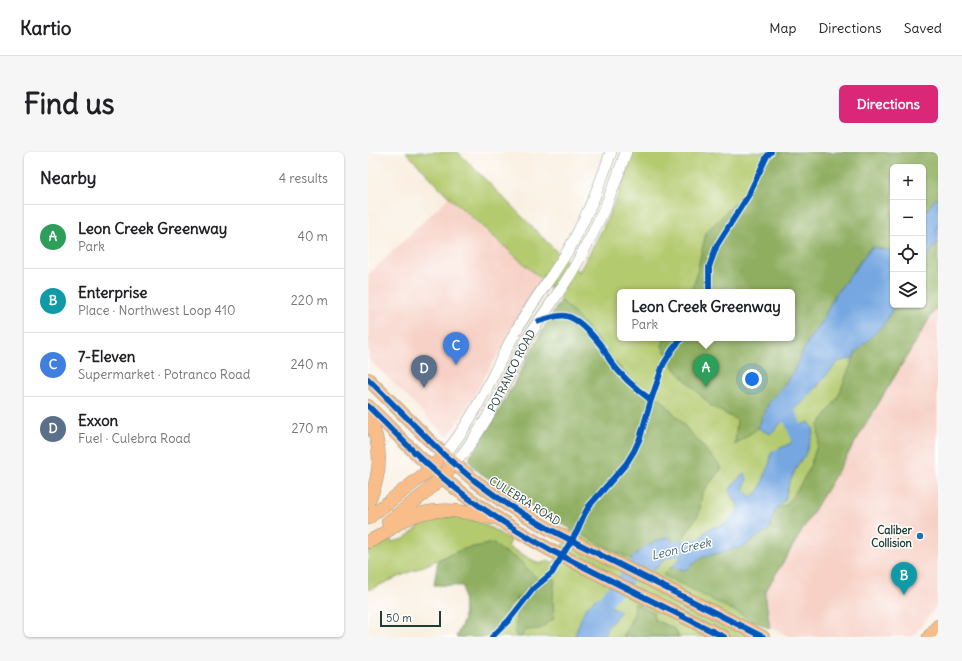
<!DOCTYPE html>
<html lang="en">
<head>
<meta charset="utf-8">
<style>
	body { margin:0; font-family:Delius,sans-serif; background:#f6f6f6; color:#202124 }
	.controls { position:absolute; right:12px; top:12px; display:grid; overflow:hidden; border-radius:6px; box-shadow:0 1px 3px #0004 }
	.controls button { width:36px; height:36px; display:grid; place-items:center; padding:0; border:0; border-bottom:1px solid #e0e0e0; background:#fff; color:#202124; font:20px sans-serif }
	.scale { position:absolute; left:12px; bottom:10px; width:61px; box-sizing:border-box; padding-left:4px; border:2px solid #1f3d34; border-top:0; font-size:11px; line-height:14px; white-space:nowrap; color:#1f3d34; -webkit-text-stroke:3px #fff; paint-order:stroke }
	.you { position:absolute; left:384px; top:227px; width:14px; height:14px; margin:-10px; border:3px solid #fff; border-radius:50%; background:#1a73e8; box-shadow:0 0 0 6px #1a73e833 }
	.badge { display:grid; place-items:center; width:26px; height:26px; border-radius:50%; background:#db2777; color:#fff; font-size:13px; font-weight:700 }
	.pin { position:absolute; translate:-50% -33px; filter:drop-shadow(0 1px 2px #0008) }
	.pin::after { content:''; position:absolute; top:21px; width:14px; height:12px; background:inherit; clip-path:polygon(0 0,100% 0,50% 100%) }
	.popup { position:absolute; left:249px; top:137px; width:178px; height:52px; box-sizing:border-box; display:grid; place-content:center; border-radius:6px; background:#fff; filter:drop-shadow(0 1px 3px #0005); font-size:13px; white-space:nowrap; color:#757577 }
	.popup b { font-size:15px; color:#202124 }
	.popup::after { content:''; position:absolute; left:50%; top:100%; margin-left:-8px; border:8px solid transparent; border-top-color:#fff }
	.list { margin:0; padding:0; list-style:none }
	h2 { display:flex; justify-content:space-between; align-items:center; height:52px; margin:0; padding:0 16px; font-size:17px }
	h2 small { font-size:13px; font-weight:400; color:#757577 }
	.list li { display:grid; grid-template-columns:26px 1fr auto; gap:12px; align-items:center; box-sizing:border-box; height:64px; padding:0 16px; border-top:1px solid #e0e0e0 }
	.list b { display:block; font-size:15px; white-space:nowrap }
	.list p { margin:0; font-size:13px; white-space:nowrap; color:#757577 }
	.list em { font-size:13px; font-style:normal; color:#757577 }
	.icon { flex:none; width:22px; height:22px; fill:none; stroke:currentColor; stroke-width:2; stroke-linecap:round; stroke-linejoin:round }
	.map { position:relative; flex:none; width:570px; height:485px; overflow:hidden; border-radius:6px }
	header { display:flex; align-items:center; gap:24px; box-sizing:border-box; height:56px; padding:0 20px; background:#fff; border-bottom:1px solid #e0e0e0 }
	header strong { font-size:19px }
	nav { display:flex; gap:22px; margin-inline-start:auto; font-size:14px }
	.intro { display:flex; align-items:center; justify-content:space-between; box-sizing:border-box; height:96px; padding:0 24px }
	h1 { margin:0; font-size:28px }
	.button { padding:10px 18px; border-radius:6px; background:#db2777; color:#fff; font-size:14px; font-weight:700 }
	main { display:flex; gap:24px; padding:0 24px }
	aside { flex:1; background:#fff; border-radius:6px; box-shadow:0 1px 3px #0004 }
	.map>svg:first-child { display:block }
	.built { fill:#f7d1c6 }
	.green { fill:#b4ca6e; stroke:#6a8451; fill-rule:evenodd }
	.forest { fill:#8fae61; stroke:#57764a }
	.water { fill:#76a7e1; stroke:#4a728a }
	.lines { fill:none; stroke-linecap:round; stroke-linejoin:round }
	.river { stroke:#76a7e1; stroke-width:15 }
	.minor-casing { stroke:#8c968a; stroke-width:12 }
	.major-casing { stroke:#8c968a; stroke-width:14 }
	.minor { stroke:#fff; stroke-width:11 }
	.major { stroke:#f8bd89; stroke-width:13 }
	.cycleway-casing { stroke:#fff; stroke-width:8 }
	.cycleway { stroke:#0057b8; stroke-width:6 }
	.poi-dot { fill:#1f6fb2; stroke:#fff; stroke-width:1.5 }
	.labels { text-anchor:middle; stroke-width:3; stroke-linejoin:round; paint-order:stroke }
	.street-label { font-size:11px; fill:#1f3d34; stroke:#fff }
	.poi-label { font-size:11px; font-weight:bold; fill:#1f3d34; stroke:#fff; text-anchor:end }
	.water-label { font-size:12px; font-style:italic; fill:#3d6271; stroke:#fff }
</style>
</head>
<body>
<header>
<strong>Kartio</strong>
<nav><a>Map</a><a>Directions</a><a>Saved</a></nav>
</header>
<div class="intro"><h1>Find us</h1><a class="button">Directions</a></div>
<main>
<aside>
<h2>Nearby<small>4 results</small></h2>
<ul class="list">
<li><span class="badge" style="background:#2e9e5b">A</span><div><b>Leon Creek Greenway</b><p>Park</p></div><em>40 m</em></li>
<li><span class="badge" style="background:#0f9aa8">B</span><div><b>Enterprise</b><p>Place · Northwest Loop 410</p></div><em>220 m</em></li>
<li><span class="badge" style="background:#3f7fe0">C</span><div><b>7-Eleven</b><p>Supermarket · Potranco Road</p></div><em>240 m</em></li>
<li><span class="badge" style="background:#5c6f8a">D</span><div><b>Exxon</b><p>Fuel · Culebra Road</p></div><em>270 m</em></li>
</ul>
</aside>
<div class="map">
<svg width="570" height="485" viewBox="0 0 570 485">
	<rect width="100%" height="100%" fill="#fff"/>
	<filter id="ink" filterUnits="userSpaceOnUse"><feTurbulence type="fractalNoise" baseFrequency=".025" numOctaves="2"/><feDisplacementMap in="SourceGraphic" scale="8" xChannelSelector="R" yChannelSelector="G"/><feConvolveMatrix kernelMatrix="1 2 1 2 8 2 1 2 1" color-interpolation-filters="sRGB"/></filter>
	<filter id="wash" filterUnits="userSpaceOnUse"><feTurbulence type="fractalNoise" baseFrequency=".012" numOctaves="4" result="noise"/><feDisplacementMap in="SourceGraphic" scale="16" xChannelSelector="R" yChannelSelector="G"/><feGaussianBlur stdDeviation="0.9" result="paint"/><feColorMatrix in="noise" values="0 0 0 0 0 0 0 0 0 0 0 0 0 0 0 0 0 1.4 0 .05"/><feComposite in="paint" operator="in"/></filter>
	<g filter="url(#wash)">
		<rect width="100%" height="100%" fill="#f9eedf"/>
		<path class="built" d="M81,45l36,34 56,48 -78,136 -16,22 -79,-79v-83z
			M570,153v299l-25,33h-123l-36,-18 11,-27 164,-273z"/>
		<path class="green" d="M38,0h52l98,99 23,21c22,-39 42,-76 53,-120h306v153l-9,14 -164,273 -11,27 -5,18h-293l8,-17 -1,-71 -95,41v-38l21,-15 3,5 12,-3 15,-12 -2,-6c22,-4 44,-8 64,2 11,5 20,11 30,17l-3,7 32,17 8,-4 6,3 21,-43 -6,-212 -28,-29 -92,-82zM525,15h30v138h-30zM252,140h172v46h-172z"/>
		<path class="forest" d="M397,0h173v44l-15,19v-48h-30v80l-4,4 -18,-4 -36,48 -13,27 -14,19 -16,34 -23,28 -11,25 -23,17 2,-25 -26,-14 -35,-36 -14,-24 3,-8h127v-46h-103l6,-11 11,-49 41,-41z
			M570,86v67l-9,14 -164,273 5,37 -107,-54 8,-8 14,3 18,-13 24,-6 42,-22 7,-20 10,-4 15,-21 8,-15 10,-29 -1,-14 19,-27 19,-47 28,-28 11,-19h28v-43l14,-20z
			M193,148l26,27 24,31 35,36 15,5 61,69 -20,25 -3,21 -16,24 -9,11 -4,-12 -14,4 -15,9 -11,9c-47,-24 -94,-46 -136,-77 -7,-5 -18,-11 -22,-17 -3,-3 -2,-5 -2,-9l25,-38 52,-96z
			M126,391l7,7 17,9 25,25 12,-6 -2,21 1,19 -14,11 -14,1 -5,7h-4l-2,-3 2,-37 -31,40h-30l8,-17 -1,-34 -29,-1 4,-25 25,-11z
			M267,451l19,10 -1,3 2,4 18,8 6,9h-56l11,-23z"/>
		<path class="water" d="M570,44v42l-1,4 -14,20v-47z
			M504,95l17,4 4,-4v58h2l-11,19 -28,28 -3,6 -15,4 -29,34 -39,38 -12,-6 11,-25 23,-28 16,-34 14,-19 13,-27z
			M441,270l5,8 -9,25 -7,9 -10,22 -3,14 -9,9 -7,20 -23,16 -19,6 -24,6 -18,13 -14,-3 22,-21 15,-17 17,-5 13,-13 -1,-8 -8,-12 6,-9 10,-9 2,6 -4,11 8,7 8,-6 11,-29 1,-9 20,-10 6,-16z
			M302,385l4,12 -20,22 -24,-12 11,-9 15,-9z
			M227,447l26,12 -14,17 -3,9h-29l3,-11 7,-17z"/>
		<g class="lines">
			<path class="river" d="M425,247l-7,9 15,34 -4,6
				M217,485l4,-19 60,-65 60,-9 4,-2"/>
		</g>
	</g>
	<g filter="url(#ink)">
		<g class="lines">
			<g class="minor-casing">
				<g id="minor">
					<path d="M76,303c32,-37 49,-83 73,-126 17,-30 39,-57 56,-87 15,-29 28,-59 38,-90"/>
					<path id="s1" d="M86,312c17,-19 31,-41 42,-63 12,-21 21,-44 33,-65 13,-21 29,-41 42,-63 23,-38 41,-78 55,-121"/>
				</g>
			</g>
			<g class="major-casing">
				<path id="major" d="M0,227l76,76 31,26 33,24 43,25 212,107
					M0,254c25,24 48,50 75,72 33,28 71,52 109,73l172,86
					M0,263c14,30 15,57 0,87
					M0,366l54,-42 15,-14
					M20,370l36,-28 24,-23
					M0,390c13,-5 22,-14 34,-21 30,-16 59,-11 90,-3
					M561,485l9,-11"/>
			</g>
			<use href="#minor" class="minor"/>
			<use href="#major" class="major"/>
			<g class="cycleway-casing">
				<path id="cycleway" d="M341,140v-25l8,-22 31,-49 19,-40 4,-4
					M171,169c9,-2 19,-7 27,-5 13,2 30,23 37,32 3,5 5,10 8,14 11,15 25,27 40,38
					M0,227l76,76 31,26 33,24 43,25 212,107
					M0,254c25,24 48,50 75,72 33,28 71,52 109,73l172,86
					M124,485l17,-17 25,-32 18,-15 25,-42 7,-16 5,-9 37,-42 8,-13 6,-13 11,-38 12,-35 9,-15 10,-12"/>
			</g>
			<use href="#cycleway" class="cycleway"/>
		</g>
	</g>
	<circle class="poi-dot" cx="552" cy="384" r="4"/>
	<g class="labels">
		<g class="street-label">
			<text dy="4" stroke="none"><textPath href="#s1" startOffset="110">POTRANCO ROAD</textPath></text>
			<text transform="translate(157 349) rotate(32)" y="4">CULEBRA ROAD</text>
		</g>
		<g class="poi-label">
			<text x="544" y="382">Caliber<tspan x="544" dy="13">Collision</tspan></text>
		</g>
		<g class="water-label">
			<text transform="translate(313 397) rotate(-13)" y="4">Leon Creek</text>
		</g>
	</g>
</svg>
<div class="controls">
<button>+</button>
<button>−</button>
<button><svg class="icon" aria-label="locate" viewBox="0 0 24 24"><circle cx="12" cy="12" r="6"/><path d="M12 2v4M12 18v4M2 12h4M18 12h4"/></svg></button>
<button><svg class="icon" aria-label="layers" viewBox="0 0 24 24"><path d="M12 4l9 5-9 5-9-5zM3 14l9 5 9-5"/></svg></button>
</div>
<div class="scale">50 m</div>
<div class="you"></div>
<div class="pin badge" style="left:338px;top:235px;background:#2e9e5b">A</div>
<div class="popup"><b>Leon Creek Greenway</b>Park</div>
<div class="pin badge" style="left:536px;top:443px;background:#0f9aa8">B</div>
<div class="pin badge" style="left:88px;top:213px;background:#3f7fe0">C</div>
<div class="pin badge" style="left:56px;top:236px;background:#5c6f8a">D</div>
</div>
</main>
</body>
</html>
